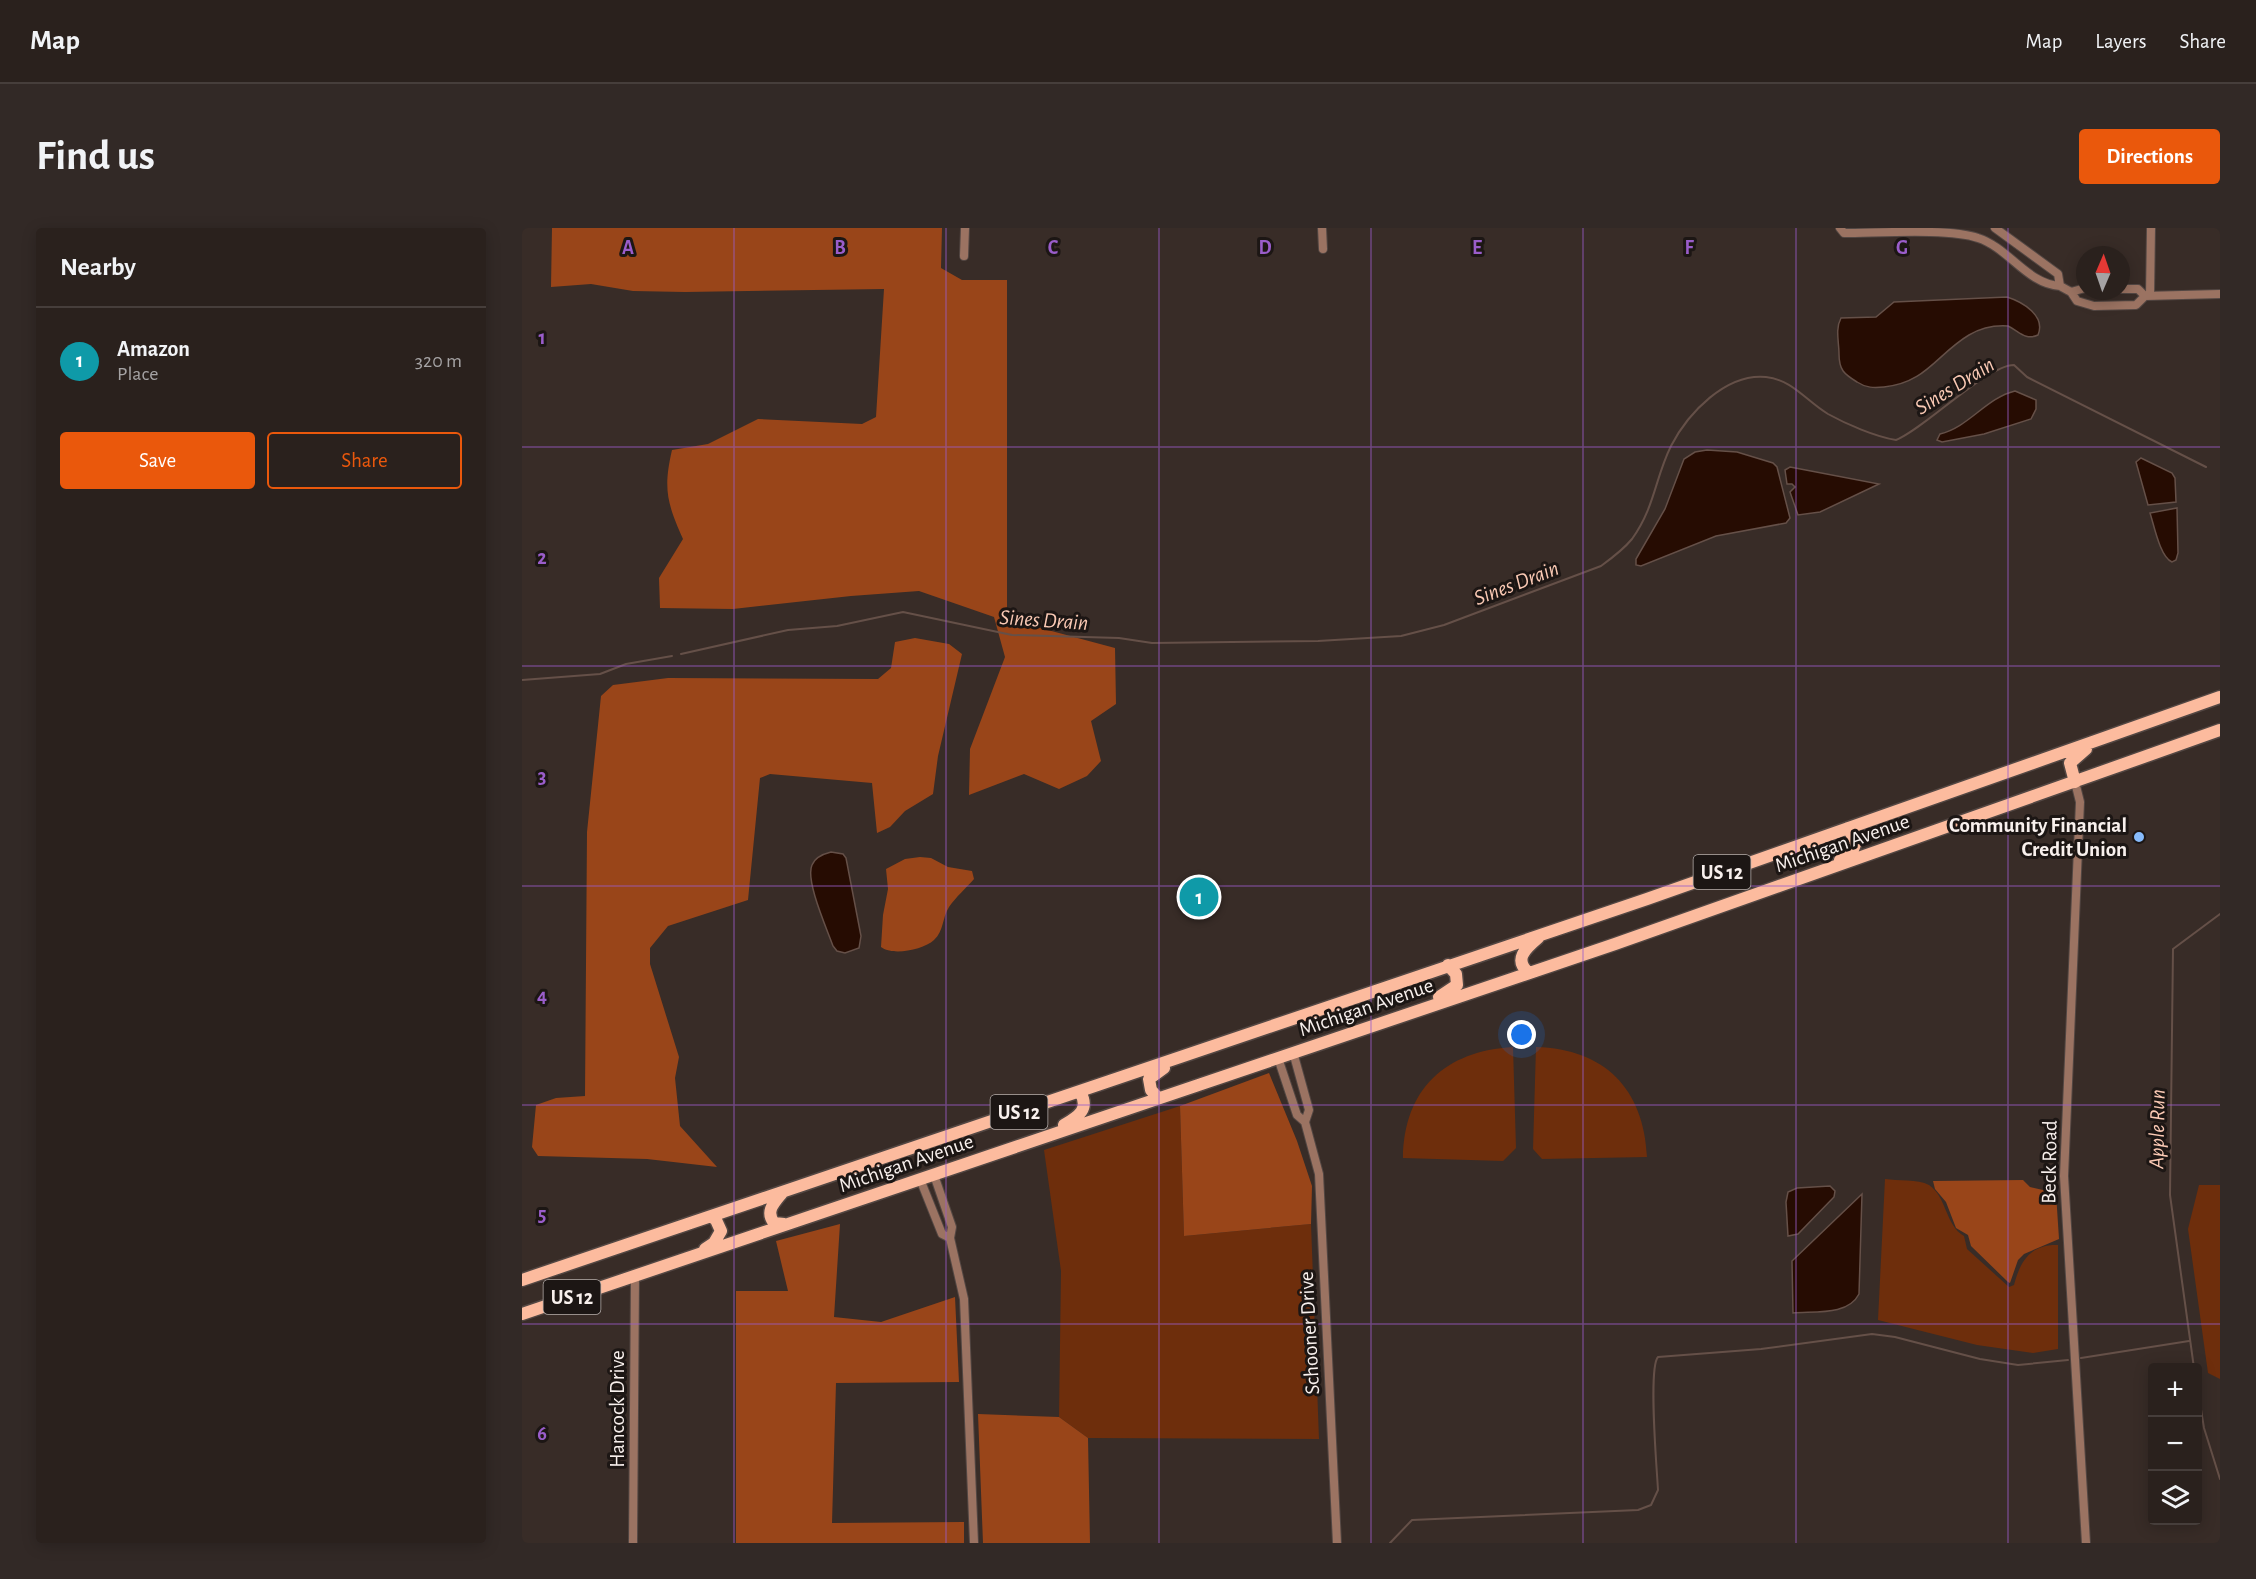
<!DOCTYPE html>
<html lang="en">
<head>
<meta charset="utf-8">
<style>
	body { margin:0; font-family:"Alegreya Sans",sans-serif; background:#322926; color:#f1f3f6 }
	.controls { position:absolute; right:18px; bottom:18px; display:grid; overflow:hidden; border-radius:6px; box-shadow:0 3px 15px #0003 }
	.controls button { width:54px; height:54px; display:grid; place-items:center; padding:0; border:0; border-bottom:2px solid #463e3b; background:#2a211d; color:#f1f3f6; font:30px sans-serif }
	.compass { position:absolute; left:1554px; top:18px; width:54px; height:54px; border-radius:50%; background:#2a211d; box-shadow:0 3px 15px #0003; rotate:2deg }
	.you { position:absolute; left:1000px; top:807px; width:21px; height:21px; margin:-15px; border:4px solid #fff; border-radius:50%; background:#1a73e8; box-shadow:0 0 0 9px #1a73e833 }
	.badge { display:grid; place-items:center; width:39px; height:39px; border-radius:50%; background:#ea580c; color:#fff; font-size:20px; font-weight:700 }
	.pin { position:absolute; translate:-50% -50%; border:3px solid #fff; box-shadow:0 2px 6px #0006 }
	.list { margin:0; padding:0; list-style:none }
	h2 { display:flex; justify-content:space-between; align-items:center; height:78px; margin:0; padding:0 24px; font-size:26px }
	h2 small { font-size:20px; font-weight:400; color:#a5a3a4 }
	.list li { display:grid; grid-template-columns:39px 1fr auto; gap:18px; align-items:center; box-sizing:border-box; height:108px; padding:0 24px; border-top:2px solid #463e3b }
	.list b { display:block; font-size:22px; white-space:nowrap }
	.list p { margin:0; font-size:20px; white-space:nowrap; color:#a5a3a4 }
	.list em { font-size:20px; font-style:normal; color:#a5a3a4 }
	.actions { display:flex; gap:12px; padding:18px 24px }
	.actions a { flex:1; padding:14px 0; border:2px solid #ea580c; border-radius:6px; text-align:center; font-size:21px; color:#ea580c }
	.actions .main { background:#ea580c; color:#fff }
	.icon { flex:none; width:33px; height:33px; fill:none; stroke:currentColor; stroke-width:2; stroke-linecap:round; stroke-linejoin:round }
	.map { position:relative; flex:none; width:1698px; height:1315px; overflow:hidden; border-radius:6px }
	header { display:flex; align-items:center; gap:36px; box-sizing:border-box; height:84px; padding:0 30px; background:#2a211d; border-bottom:2px solid #463e3b }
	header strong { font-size:28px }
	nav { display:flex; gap:33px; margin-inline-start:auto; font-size:21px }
	.intro { display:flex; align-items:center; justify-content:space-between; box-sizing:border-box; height:144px; padding:0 36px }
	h1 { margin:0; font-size:42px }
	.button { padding:15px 27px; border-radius:6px; background:#ea580c; color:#fff; font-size:21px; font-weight:700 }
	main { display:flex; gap:36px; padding:0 36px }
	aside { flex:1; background:#2a211d; border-radius:6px; box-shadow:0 3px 15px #0003 }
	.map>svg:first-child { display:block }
	.green { fill:#6e2e0c }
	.forest { fill:#994519 }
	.water { fill:#260c02; stroke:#655048; stroke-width:1.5 }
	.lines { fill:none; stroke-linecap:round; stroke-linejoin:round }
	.stream { stroke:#655048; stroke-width:2 }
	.street-casing { stroke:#534743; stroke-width:10 }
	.primary-casing { stroke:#534743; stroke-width:15 }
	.street { stroke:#9b7362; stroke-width:8 }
	.primary { stroke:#fcbb9e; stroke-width:12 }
	.grid { fill:none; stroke:#9a5dca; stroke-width:1.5; stroke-opacity:0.55 }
	.poi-dot { fill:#87bbfb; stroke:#1c1614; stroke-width:2 }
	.labels { text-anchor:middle; stroke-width:6; stroke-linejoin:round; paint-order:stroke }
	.shield { fill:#1c1614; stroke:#b6afac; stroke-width:1.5 }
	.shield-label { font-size:20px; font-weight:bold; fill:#f8f0ed }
	.poi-label { font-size:21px; font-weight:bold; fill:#f8f0ed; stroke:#1c1614; text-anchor:end }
	.street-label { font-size:21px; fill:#f8f0ed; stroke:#1c1614 }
	.water-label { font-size:22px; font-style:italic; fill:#fac9b4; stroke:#1c1614 }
	.grid-label { font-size:20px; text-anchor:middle; font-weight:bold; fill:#9a5dca; stroke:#1c1614; stroke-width:6; stroke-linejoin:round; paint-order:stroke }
</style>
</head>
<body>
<header>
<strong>Map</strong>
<nav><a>Map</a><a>Layers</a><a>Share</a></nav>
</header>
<div class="intro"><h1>Find us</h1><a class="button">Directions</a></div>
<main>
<aside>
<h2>Nearby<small></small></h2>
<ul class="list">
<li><span class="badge" style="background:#0f9aa8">1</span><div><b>Amazon</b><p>Place</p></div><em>320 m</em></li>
</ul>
<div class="actions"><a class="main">Save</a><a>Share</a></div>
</aside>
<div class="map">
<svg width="1698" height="1315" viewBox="0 0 1698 1315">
	<rect width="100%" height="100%" fill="#382c27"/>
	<path class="green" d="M991,819l3,101 -13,13 -100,-3c1,-69 42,-107 110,-111z
		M1014,819c69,2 108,42 111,110l-105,2 -9,-10z
		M658,878l4,130 127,-12 8,215 -231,-1 -29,-21 2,-146 -17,-121z
		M1363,951c12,2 33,0 44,6 18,12 16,40 35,51l3,13 42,38 5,-2c6,-23 16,-41 44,-40v104l-25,4 -56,-8 -99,-25z
		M1677,957h21v194l-12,-6 -20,-144z"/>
	<path class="forest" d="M30,0h390l-1,40 21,12h45v339l108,29 1,56 -25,17 10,40 -14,15 -28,13 -35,-15 -55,21 1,-46 35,-92 -11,-40 -75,-26 -68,5 -118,13 -73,-1 -1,-30 24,-39c-16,-36 -20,-50 -11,-89l36,-6 50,-25 104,5 14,-7 8,-128 -199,3 -52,-1 -42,-7 -40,3z
		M393,410l34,6 13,10 -24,102 -5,38 -28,17 -15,16 -13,6 -5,-50 -102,-9 -10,4 -12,122 -80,26 -18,22v16l29,93 -4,21 5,48 37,41 -70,-8 -109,-3 -6,-9 4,-42 20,-7 29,-2 2,-264 14,-136 12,-11 55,-7 210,1 13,-11 4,-26z
		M398,629l11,1 17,9 24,4 2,8c-8,9 -18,18 -25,28 -7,11 -5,24 -15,33 -11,10 -42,16 -53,7l2,-32 5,-26 -2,-20 19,-10z
		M747,845l28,68 15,45 -1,38 -127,12 -4,-130z
		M1501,952l7,7 26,6 3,46 -35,15 -6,6 -8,23 -2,-1 -37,-36 -3,-11 -12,-7 -10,-26 -11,-13 -2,-8z
		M318,996l-6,93 47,5 74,-25 4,85 -123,1 -4,140 132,-1v21h-228v-252h52l-12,-50z
		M456,1186l81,3 29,21 2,105h-107z"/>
	<path class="water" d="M1485,69c16,5 39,19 31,38 -13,6 -19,-4 -30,-9 -14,-1 -27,2 -39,9 -32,19 -43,48 -85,52 -10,1 -18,1 -27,-5 -13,-8 -18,-12 -18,-28 0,-12 -4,-25 2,-36l35,-1 18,-15z
		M1493,163l21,9v9l-5,10 -47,15 -42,8 -5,-2 3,-6c29,-7 46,-36 75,-43z
		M1185,222l30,2 36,11 4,4 13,51 -4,5 -70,13 -75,30 -5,-1v-6l29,-50 19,-50 11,-7z
		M1619,230l31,15 3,5 1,24 -28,3 -12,-43z
		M1268,239l89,17 -59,28 -22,3 -8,-23 5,-5 -3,-3h-5l-2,-14z
		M1655,280l1,45 -2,7 -4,2c-12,-5 -18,-37 -22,-49z
		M309,624l12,2 3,4 15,78 -2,12 -14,5 -8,-2 -4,-5c-6,-17 -28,-66 -21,-81 3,-8 11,-11 19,-13z
		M1308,958l5,5 -1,6 -36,37 -10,2 -2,-34 2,-10 9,-4z
		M1340,966l-3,100c-11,22 -45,17 -66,19l-1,-52z"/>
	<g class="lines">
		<path class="stream" d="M159,426l107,-24 49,-4 66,-14 109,23 107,3 33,5 166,-2 83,-5 43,-11 157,-59c11,-8 22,-16 31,-27 23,-32 23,-61 39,-93 17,-33 55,-73 95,-69 27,3 40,24 62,37 18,10 48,23 68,26 28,-11 91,-75 118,-75l13,12 179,90
			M0,452l78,-6 26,-10 46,-8
			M1559,1130l108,-17
			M1672,1140l-24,-173 3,-246 47,-35
			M1676,1163l6,37 16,51
			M868,1315l22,-23 226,-10 13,-5 7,-15c-1,-20 -10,-122 0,-133l103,-8 111,-15 23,3 85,22 38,6 50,-5"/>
		<g class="street-casing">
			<path id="street" d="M800,0l1,21
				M1318,0l4,5c34,0 106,-5 134,5 31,10 49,46 82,48l-2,-12 -63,-46
				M442,28l1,-28
				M1538,58l11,6 6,9 17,5 42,-1 9,-9 75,-2
				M1599,61h17l7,7
				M1549,64l14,-4
				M1628,68l1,-68
				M1553,554l5,20 -16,374 22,367
				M756,830l19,57 8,7 4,-12 -16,-58
				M783,894l14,52 18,369
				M398,951l22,55 8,4 2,-11 -18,-52
				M428,1010l14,61 10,244
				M111,1315l2,-267"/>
		</g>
		<g class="primary-casing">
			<path id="primary" d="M1553,554l-5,-19 16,-14
				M1318,632l12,-8 4,-10 -8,-14
				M1007,745c-16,-13 -4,-24 9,-35
				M917,769l18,-12 -1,-11 -8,-9
				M636,870l-7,-8 -2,-11 15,-11
				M542,897c15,-9 26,-16 16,-33
				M260,965c-8,10 -17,18 -8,30l10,1
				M183,1021l9,-6 7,-12 -5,-11 -5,-4
				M0,1052l1125,-381 573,-202
				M0,1086l1093,-370 605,-214"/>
		</g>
		<use href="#street" class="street"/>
		<use href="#primary" class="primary"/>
	</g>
	<path class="grid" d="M212,0v1315M424,0v1315M637,0v1315M849,0v1315M1061,0v1315M1274,0v1315M1486,0v1315M0,219h1698M0,438h1698M0,658h1698M0,877h1698M0,1096h1698"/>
	<circle class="poi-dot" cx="1617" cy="609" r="6"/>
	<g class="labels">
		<g class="shield">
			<rect x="1171.5" y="627" width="57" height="34" rx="4.5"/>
			<rect x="468.5" y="867" width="57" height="34" rx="4.5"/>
			<rect x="21.5" y="1052" width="57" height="34" rx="4.5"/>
		</g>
		<g class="shield-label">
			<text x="1200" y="651">US 12</text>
			<text x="497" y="891">US 12</text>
			<text x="50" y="1076">US 12</text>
		</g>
		<g class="poi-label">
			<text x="1605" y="604">Community Financial<tspan x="1605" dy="24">Credit Union</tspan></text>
		</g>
		<g class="street-label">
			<text transform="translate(1320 615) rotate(-19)" y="7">Michigan Avenue</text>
			<text transform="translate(844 779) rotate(-19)" y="7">Michigan Avenue</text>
			<text transform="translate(1527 934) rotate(-89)" y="7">Beck Road</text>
			<text transform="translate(384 935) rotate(-19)" y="7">Michigan Avenue</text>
			<text transform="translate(787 1105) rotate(-93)" y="7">Schooner Drive</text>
			<text transform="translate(95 1181) rotate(-90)" y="7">Hancock Drive</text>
		</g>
		<g class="water-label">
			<text transform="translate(1432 157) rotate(-32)" y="8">Sines Drain</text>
			<text transform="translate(994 354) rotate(-21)" y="8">Sines Drain</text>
			<text transform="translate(522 391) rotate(4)" y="8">Sines Drain</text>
			<text transform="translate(1634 901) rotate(-89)" y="8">Apple Run</text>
		</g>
	</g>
	<g class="grid-label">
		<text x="106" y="26">A</text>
		<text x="318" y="26">B</text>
		<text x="531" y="26">C</text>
		<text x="743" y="26">D</text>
		<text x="955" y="26">E</text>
		<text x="1167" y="26">F</text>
		<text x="1380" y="26">G</text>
		<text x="20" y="116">1</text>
		<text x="20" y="336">2</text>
		<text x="20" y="555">3</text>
		<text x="20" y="774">4</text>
		<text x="20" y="993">5</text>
		<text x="20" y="1212">6</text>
	</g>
</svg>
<div class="controls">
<button>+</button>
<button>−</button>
<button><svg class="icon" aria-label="layers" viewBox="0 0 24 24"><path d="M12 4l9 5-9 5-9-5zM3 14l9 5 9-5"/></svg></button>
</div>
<svg class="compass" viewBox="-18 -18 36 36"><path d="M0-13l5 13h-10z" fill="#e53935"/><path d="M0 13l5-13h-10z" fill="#a5a3a4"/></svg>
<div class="you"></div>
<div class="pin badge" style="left:677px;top:669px;background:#0f9aa8">1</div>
</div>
</main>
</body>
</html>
